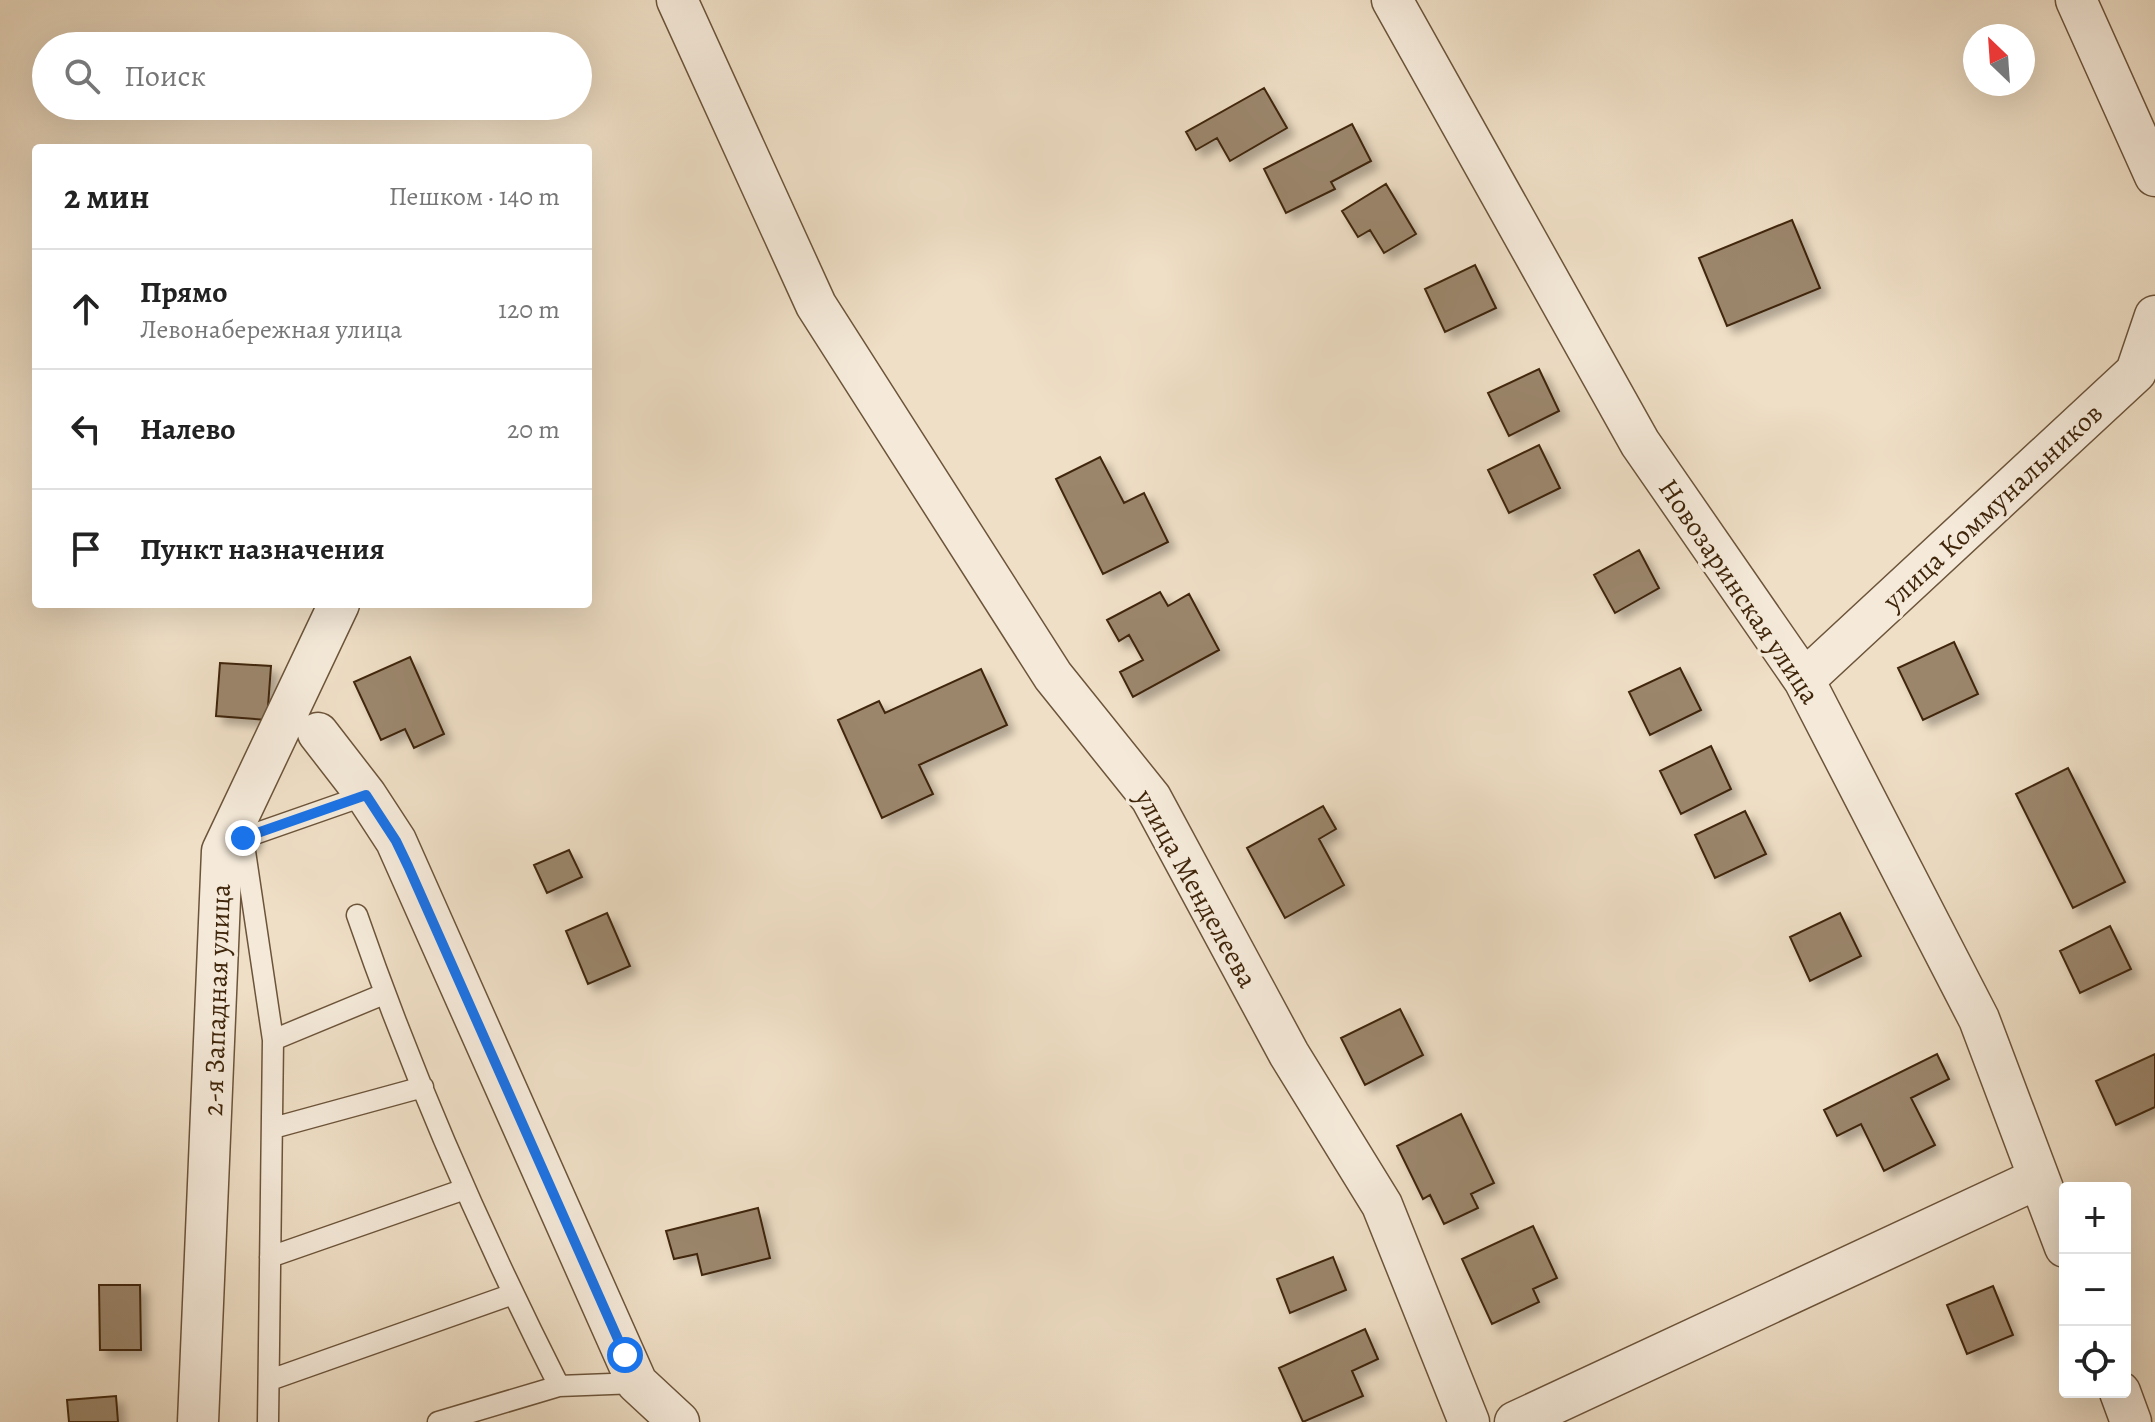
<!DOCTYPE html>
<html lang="ru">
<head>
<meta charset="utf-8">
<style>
	body { margin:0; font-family:Alegreya,serif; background:#f6f6f6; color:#222 }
	.controls { position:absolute; right:24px; bottom:24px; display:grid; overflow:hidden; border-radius:8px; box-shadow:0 8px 32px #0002 }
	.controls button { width:72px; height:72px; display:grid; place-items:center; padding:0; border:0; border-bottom:2px solid #e0e0e0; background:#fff; color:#222; font:40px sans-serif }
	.compass { position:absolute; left:1963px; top:24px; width:72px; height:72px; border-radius:50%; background:#fff; box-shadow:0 8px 32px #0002; rotate:335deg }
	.stop { position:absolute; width:24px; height:24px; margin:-18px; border:6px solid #1a73e8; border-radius:50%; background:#fff }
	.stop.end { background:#1a73e8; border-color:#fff; box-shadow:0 2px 8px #0008 }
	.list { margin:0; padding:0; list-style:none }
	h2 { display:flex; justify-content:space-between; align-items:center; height:104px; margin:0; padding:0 32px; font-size:34px }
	h2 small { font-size:26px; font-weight:400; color:#767676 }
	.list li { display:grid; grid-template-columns:52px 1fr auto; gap:24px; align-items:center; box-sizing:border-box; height:120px; padding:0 32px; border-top:2px solid #e0e0e0 }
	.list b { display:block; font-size:30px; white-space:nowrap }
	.list p { margin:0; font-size:26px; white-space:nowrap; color:#767676 }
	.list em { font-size:26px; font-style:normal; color:#767676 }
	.icon { flex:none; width:44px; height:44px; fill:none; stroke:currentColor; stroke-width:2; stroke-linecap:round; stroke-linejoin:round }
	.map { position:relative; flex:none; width:2155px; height:1422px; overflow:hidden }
	.search { position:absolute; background:#fff; box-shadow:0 8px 32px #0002; left:32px; top:32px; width:560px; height:88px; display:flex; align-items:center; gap:20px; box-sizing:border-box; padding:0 28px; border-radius:44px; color:#767676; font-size:30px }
	.panel { position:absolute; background:#fff; box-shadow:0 8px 32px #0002; left:32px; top:144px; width:560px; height:464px; border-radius:8px }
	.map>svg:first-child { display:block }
	.building { fill:#9b866c; stroke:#40260b; stroke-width:2; filter:url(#shadow) }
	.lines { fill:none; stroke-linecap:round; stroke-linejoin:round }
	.lane-casing { stroke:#6c543a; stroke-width:23 }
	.street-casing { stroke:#6c543a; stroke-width:43 }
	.lane { stroke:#f5eada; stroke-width:20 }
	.street { stroke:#f5eada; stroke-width:40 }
	.route { stroke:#1a73e8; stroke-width:10 }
	.labels { text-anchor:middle; stroke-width:7; stroke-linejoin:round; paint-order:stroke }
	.street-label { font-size:28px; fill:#40260b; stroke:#f5eada }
</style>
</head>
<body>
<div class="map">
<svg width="2155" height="1422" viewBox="0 0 2155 1422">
	<defs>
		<filter id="shadow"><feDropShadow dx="7" dy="7" stdDeviation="4" flood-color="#0004"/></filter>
	</defs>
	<rect width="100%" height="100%" fill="#efdfc6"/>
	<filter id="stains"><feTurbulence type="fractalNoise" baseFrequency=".0025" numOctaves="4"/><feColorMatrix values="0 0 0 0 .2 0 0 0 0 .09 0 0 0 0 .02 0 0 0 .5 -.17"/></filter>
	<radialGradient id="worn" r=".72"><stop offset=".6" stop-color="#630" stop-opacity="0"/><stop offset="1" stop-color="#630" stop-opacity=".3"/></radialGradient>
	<path class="building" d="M1264,88l23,40 -57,33 -13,-23 -21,12 -10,-18z
		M1352,124l19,37 -40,21 4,7 -49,24 -22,-44z
		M1386,184l30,50 -32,19 -14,-23 -12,7 -16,-26z
		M1792,220l28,68 -93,38 -28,-68z
		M1475,265l21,43 -51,24 -20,-43z
		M1539,369l20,42 -50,25 -21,-43z
		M1539,445l21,43 -51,25 -21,-43z
		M1100,457l24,46 20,-10 24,49 -65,32 -47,-95z
		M1639,550l20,38 -44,25 -21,-38z
		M1160,592l8,14 21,-12 30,56 -86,47 -13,-25 23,-12 -14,-25 -10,6 -12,-21z
		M1954,642l24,52 -55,26 -25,-52z
		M410,657l34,77 -30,14 -9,-19 -24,11 -27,-58z
		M220,663l51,3 -4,54 -51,-4z
		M1680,668l21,42 -51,25 -21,-43z
		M981,669l26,56 -88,40 14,29 -51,24 -44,-98 41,-19 6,12z
		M1711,746l20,43 -50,25 -21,-43z
		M2068,768l57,114 -52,26 -57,-114z
		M1323,806l13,23 -17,10 25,46 -59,33 -38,-70z
		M1745,811l21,43 -51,24 -20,-43z
		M569,850l13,27 -35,16 -13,-28z
		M607,913l23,53 -42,18 -22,-53z
		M1840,913l21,43 -51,25 -20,-44z
		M2110,926l21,43 -51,24 -20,-42z
		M1400,1009l23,46 -58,30 -24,-47z
		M1937,1054l12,25 -38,19 24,47 -51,26 -23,-47 -24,12 -13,-26z
		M2155,1054v53l-39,18 -20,-44z
		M1461,1114l33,69 -23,11 7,14 -34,16 -14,-29 -7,4 -26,-53z
		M758,1208l12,50 -68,17 -5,-21 -23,5 -8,-28z
		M1533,1226l24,52 -24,11 6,13 -47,22 -30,-65z
		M1333,1257l13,33 -56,23 -13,-34z
		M99,1285h41l1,65h-41z
		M1993,1286l20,49 -46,19 -20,-49z
		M1365,1329l13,30 -26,12 11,25 -60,26 -24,-54z
		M116,1396l2,26h-49l-2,-22z"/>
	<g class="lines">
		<g class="lane-casing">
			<path id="lane" d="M357,915c56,162 125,319 202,471
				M273,1040l111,-46
				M273,1128l150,-41
				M270,1257l195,-68
				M270,1380l243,-86
				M268,1422l5,-382 -30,-202 123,-43
				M438,1422l121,-36 78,-3"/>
		</g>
		<g class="street-casing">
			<path id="street" d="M677,0l139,305 237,371 98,122 138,256 93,151 87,217
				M1392,0l248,443 164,237 175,339 86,228
				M2076,0l79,176
				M1804,680l332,-308 19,-56
				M318,733l48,62 30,46 241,542 42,39
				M2120,1392l11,30
				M198,1422l24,-571 117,-247
				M1515,1422l524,-244"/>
		</g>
		<use href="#lane" class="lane"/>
		<use href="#street" class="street"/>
	</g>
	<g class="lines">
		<path class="route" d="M243,838l123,-43 30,46 12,25 217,489"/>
	</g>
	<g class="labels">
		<g class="street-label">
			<text transform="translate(1992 506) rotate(-43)" y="10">улица Коммунальников</text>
			<text transform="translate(1740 591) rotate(56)" y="10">Новозаринская улица</text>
			<text transform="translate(1197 888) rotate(61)" y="10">улица Менделеева</text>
			<text transform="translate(216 1000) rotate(-88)" y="10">2-я Западная улица</text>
		</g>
	</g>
	<rect width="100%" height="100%" filter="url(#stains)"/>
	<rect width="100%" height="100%" fill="url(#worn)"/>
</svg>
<div class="controls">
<button>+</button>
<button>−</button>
<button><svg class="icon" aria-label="locate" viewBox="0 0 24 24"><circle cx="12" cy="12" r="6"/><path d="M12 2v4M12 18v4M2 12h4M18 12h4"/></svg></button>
</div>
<svg class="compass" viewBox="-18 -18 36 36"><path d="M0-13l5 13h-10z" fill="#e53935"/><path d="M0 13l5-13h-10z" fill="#767676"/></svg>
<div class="stop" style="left:625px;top:1355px"></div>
<div class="stop end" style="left:243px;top:838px"></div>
<div class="search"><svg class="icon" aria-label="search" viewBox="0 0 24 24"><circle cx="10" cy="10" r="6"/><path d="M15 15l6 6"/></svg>Поиск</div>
<section class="panel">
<h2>2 мин<small>Пешком · 140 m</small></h2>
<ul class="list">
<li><svg class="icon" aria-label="ahead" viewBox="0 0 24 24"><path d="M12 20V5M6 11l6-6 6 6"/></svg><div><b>Прямо</b><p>Левонабережная улица</p></div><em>120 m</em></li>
<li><svg class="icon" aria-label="left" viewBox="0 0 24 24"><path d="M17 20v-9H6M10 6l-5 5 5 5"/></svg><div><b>Налево</b></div><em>20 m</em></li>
<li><svg class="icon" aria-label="arrive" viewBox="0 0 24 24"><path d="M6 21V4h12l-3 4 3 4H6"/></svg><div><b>Пункт назначения</b></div></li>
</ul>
</section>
</div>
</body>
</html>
